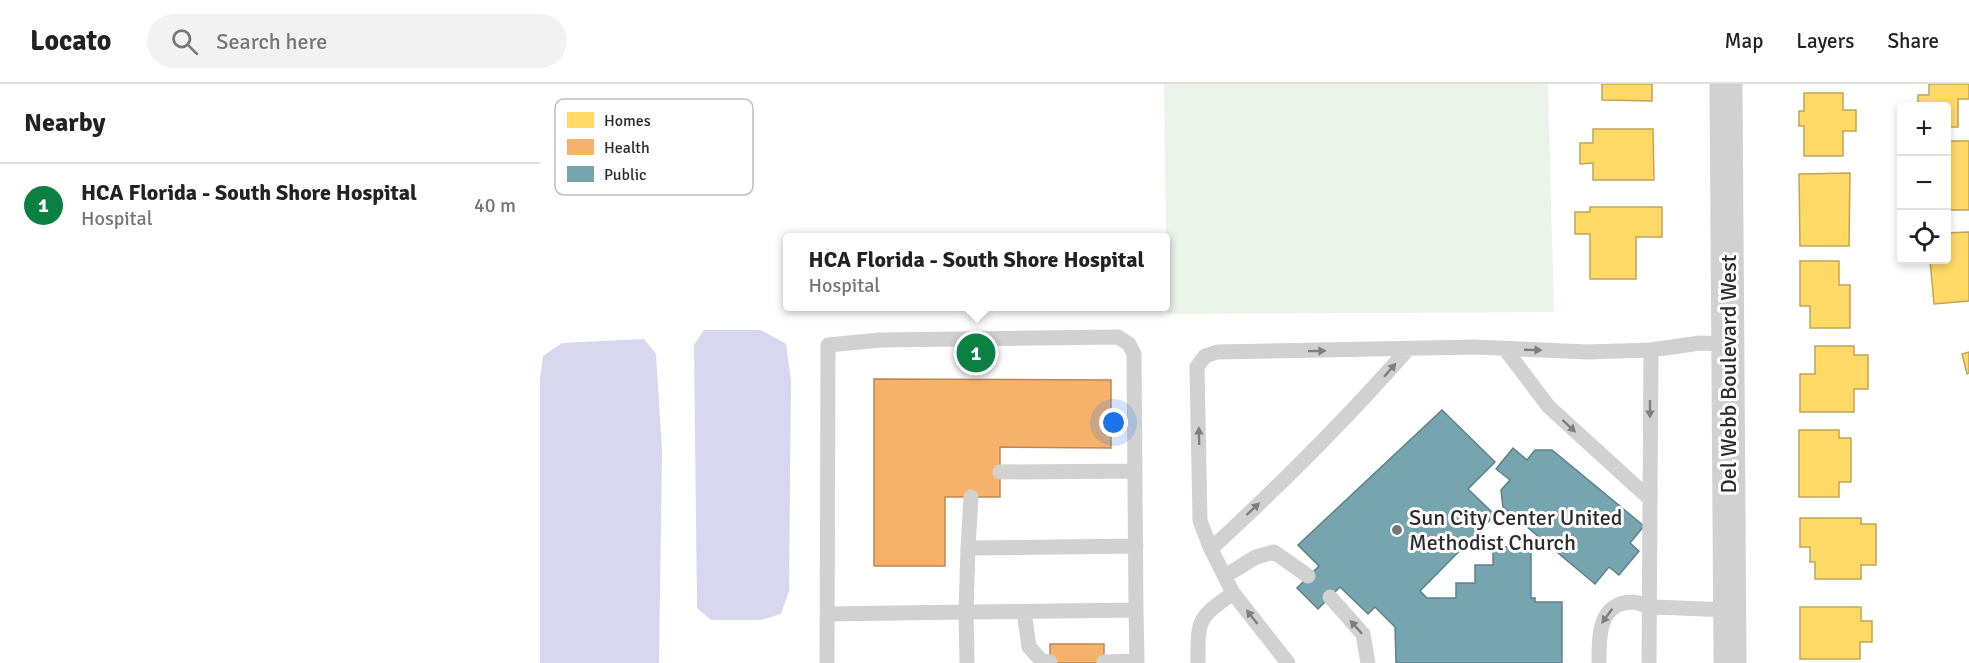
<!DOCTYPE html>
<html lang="en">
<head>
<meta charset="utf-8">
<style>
	body { margin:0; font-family:Signika,sans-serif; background:#f2f2f2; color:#222 }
	.controls { position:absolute; right:18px; top:18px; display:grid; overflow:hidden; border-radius:6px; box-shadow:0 3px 9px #0003 }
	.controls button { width:54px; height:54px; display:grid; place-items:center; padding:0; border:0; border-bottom:2px solid #e0e0e0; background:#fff; color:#222; font:30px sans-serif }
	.you { position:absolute; left:574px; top:339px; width:21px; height:21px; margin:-15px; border:4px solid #fff; border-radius:50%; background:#1a73e8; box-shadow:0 0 0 9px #1a73e833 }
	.badge { display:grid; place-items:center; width:39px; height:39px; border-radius:50%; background:#0b8043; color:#fff; font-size:20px; font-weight:700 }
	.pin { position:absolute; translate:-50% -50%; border:3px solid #fff; box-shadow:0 2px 6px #0006 }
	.popup { position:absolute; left:243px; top:149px; width:387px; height:78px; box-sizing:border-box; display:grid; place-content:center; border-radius:6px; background:#fff; filter:drop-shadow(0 2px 4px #0005); font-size:20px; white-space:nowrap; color:#767676 }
	.popup b { font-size:22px; color:#222 }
	.popup::after { content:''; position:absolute; left:50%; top:100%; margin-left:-12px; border:12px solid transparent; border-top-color:#fff }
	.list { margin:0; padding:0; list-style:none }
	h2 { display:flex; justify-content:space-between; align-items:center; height:78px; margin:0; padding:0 24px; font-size:26px }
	h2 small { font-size:20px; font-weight:400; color:#767676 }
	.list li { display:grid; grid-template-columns:39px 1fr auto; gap:18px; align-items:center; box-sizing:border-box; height:84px; padding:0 24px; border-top:2px solid #e0e0e0 }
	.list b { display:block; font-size:22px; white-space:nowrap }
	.list p { margin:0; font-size:20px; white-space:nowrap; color:#767676 }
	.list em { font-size:20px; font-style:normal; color:#767676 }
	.icon { flex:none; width:33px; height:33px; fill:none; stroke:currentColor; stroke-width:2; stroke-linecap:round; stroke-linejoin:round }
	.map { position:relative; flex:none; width:1429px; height:579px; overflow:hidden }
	header { display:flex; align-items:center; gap:36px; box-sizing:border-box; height:84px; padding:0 30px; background:#fff; border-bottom:2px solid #e0e0e0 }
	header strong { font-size:28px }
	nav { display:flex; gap:33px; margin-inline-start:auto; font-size:21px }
	.search { width:420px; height:54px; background:#f2f2f2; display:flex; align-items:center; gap:15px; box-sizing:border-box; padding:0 21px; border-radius:33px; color:#767676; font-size:22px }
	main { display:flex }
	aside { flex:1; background:#fff }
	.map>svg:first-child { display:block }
	.green { fill:#ebf3eb }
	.water { fill:#d7d7f0 }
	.homes { fill:#ffd966; stroke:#c0a555; stroke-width:1.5 }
	.health { fill:#f6b26b; stroke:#b98a58; stroke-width:1.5 }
	.public { fill:#76a5af; stroke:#608188; stroke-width:1.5 }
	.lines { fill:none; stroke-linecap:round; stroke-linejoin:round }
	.service { stroke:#d1d1d1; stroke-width:15 }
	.tertiary { stroke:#d1d1d1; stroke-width:33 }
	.oneway { fill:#7e7e7e }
	.poi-dot { fill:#767676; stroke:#fff; stroke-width:2 }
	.labels { text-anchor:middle; stroke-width:6; stroke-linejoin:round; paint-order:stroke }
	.street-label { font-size:22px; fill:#2c2c2c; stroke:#fff }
	.poi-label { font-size:22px; fill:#2c2c2c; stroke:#fff; text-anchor:start }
	.key { fill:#fff; stroke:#c0c0c0; stroke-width:1.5 }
	.key-label { font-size:16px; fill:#2c2c2c }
</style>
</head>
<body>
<header>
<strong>Locato</strong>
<div class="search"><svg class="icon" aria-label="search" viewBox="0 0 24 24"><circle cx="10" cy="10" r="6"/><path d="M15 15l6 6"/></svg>Search here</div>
<nav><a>Map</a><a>Layers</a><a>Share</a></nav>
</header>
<main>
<aside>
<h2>Nearby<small></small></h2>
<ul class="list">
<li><span class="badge">1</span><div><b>HCA Florida - South Shore Hospital</b><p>Hospital</p></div><em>40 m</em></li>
</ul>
</aside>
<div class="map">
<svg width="1429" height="579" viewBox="0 0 1429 579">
	<rect width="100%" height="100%" fill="#fff"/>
	<path class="green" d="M624,0h384l6,228 -387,2z"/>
	<path class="water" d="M164,246h57l25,14 5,37 -2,210 -8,23 -20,6h-50l-14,-12 -3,-263z
		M104,255l12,15 6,97 -3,212h-119v-284l3,-23 19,-13z"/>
	<path class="homes" d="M1062,0h50v17l-50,-1z
		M1389,0h40v15h-11v28h-12v-21h-28v-11h11z
		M1264,9h39v17h13v21h-13v25h-39v-30h-5v-15h5z
		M1053,45h60l1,51h-61v-17l-13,1v-21h13z
		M1406,57h23v69h-23z
		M1310,89l-1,73h-49l-1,-72z
		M1050,123h72v30h-26v42h-46v-45h-15v-22h15z
		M1429,148v69l-35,3 -4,-44h16v-27z
		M1260,177h39v24h11v43h-40v-22h-10z
		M1275,262h39v9h14v34h-14v23h-54v-38h15z
		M1429,268v21l-2,1 -5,-20z
		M1259,346h40v8h12v44h-12v15h-40z
		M1260,434h61v6h15v41h-15v14h-46v-17h-5v-15h-10z
		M1260,523h61v14h11v21h-12v17h-60z"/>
	<path class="health" d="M334,295l237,1v68l-111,-1v50h-55v69h-71z
		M510,560h54v19h-54z"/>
	<path class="public" d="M902,326l53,52 -27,27 27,26 -75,76 7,7h29v-15h19v-18h18v-18l38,-1v52h4v4h27v61h-166l-1,-36 -20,-20 -7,7 -28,-27 -22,22 -21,-21 22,-22 -21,-21z
		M973,364l14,12 8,-10h17l92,76 -14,17 9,8 -20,24 -10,-8 -14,17 -92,-77 -2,-17 9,-10 -14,-11z"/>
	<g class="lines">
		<path class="service" d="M965,265l44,58 101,92 -1,164
			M460,388l135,-1
			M1110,415l1,-149
			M428,464l3,-51
			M671,465c68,-63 135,-129 196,-199
			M685,492l31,-19 18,-5 34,24
			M790,513l33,37 5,29
			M596,526l1,53
			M484,528l5,35 13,14 8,1
			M287,530l139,-2 2,-64 168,-2
			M564,578l33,-1
			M287,579l1,-318 52,-5 238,-3 11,7 5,10 2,256 -170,2 1,51
			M658,579c0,-44 -1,-44 35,-70
			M748,579l-55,-70 -22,-44 -11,-28 -3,-154 8,-11 12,-4 258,-5 113,5 63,-2 49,-7 27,1
			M1059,579c0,-26 -1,-60 33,-61 7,0 14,5 22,5 25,1 51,2 76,3"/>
		<path class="tertiary" d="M1186,0l4,579"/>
	</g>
	<defs><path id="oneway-solid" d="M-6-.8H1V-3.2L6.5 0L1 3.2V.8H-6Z" transform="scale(1.5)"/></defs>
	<g class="oneway">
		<use href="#oneway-solid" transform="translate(993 266) rotate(2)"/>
		<use href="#oneway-solid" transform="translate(777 267) rotate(-1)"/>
		<use href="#oneway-solid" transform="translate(850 286) rotate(-49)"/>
		<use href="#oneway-solid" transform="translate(1110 325) rotate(90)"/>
		<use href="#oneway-solid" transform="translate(1029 342) rotate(43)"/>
		<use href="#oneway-solid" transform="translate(659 352) rotate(-91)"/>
		<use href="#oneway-solid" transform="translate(713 425) rotate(-43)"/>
		<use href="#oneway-solid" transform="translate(1067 532) rotate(126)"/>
		<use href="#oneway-solid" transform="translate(712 533) rotate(-128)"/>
		<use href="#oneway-solid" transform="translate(816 543) rotate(-132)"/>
	</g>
	<circle class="poi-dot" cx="857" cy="446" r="6"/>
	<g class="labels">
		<g class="street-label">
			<text transform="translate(1188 290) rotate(-90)" y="8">Del Webb Boulevard West</text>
		</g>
		<g class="poi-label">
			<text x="869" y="441">Sun City Center United<tspan x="869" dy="25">Methodist Church</tspan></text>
		</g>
	</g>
	<rect x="15" y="15" width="198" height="96" rx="9" class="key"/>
	<rect x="27" y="28" width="27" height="16" fill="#ffd966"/>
	<rect x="27" y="55" width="27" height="16" fill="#f6b26b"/>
	<rect x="27" y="82" width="27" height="16" fill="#76a5af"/>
	<g class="key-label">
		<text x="64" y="42">Homes</text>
		<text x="64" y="69">Health</text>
		<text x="64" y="96">Public</text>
	</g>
</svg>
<div class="controls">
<button>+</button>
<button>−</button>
<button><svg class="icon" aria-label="locate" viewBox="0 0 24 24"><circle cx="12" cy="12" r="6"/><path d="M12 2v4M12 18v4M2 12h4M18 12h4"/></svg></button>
</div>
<div class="you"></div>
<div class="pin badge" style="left:436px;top:269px">1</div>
<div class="popup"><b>HCA Florida - South Shore Hospital</b>Hospital</div>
</div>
</main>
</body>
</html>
